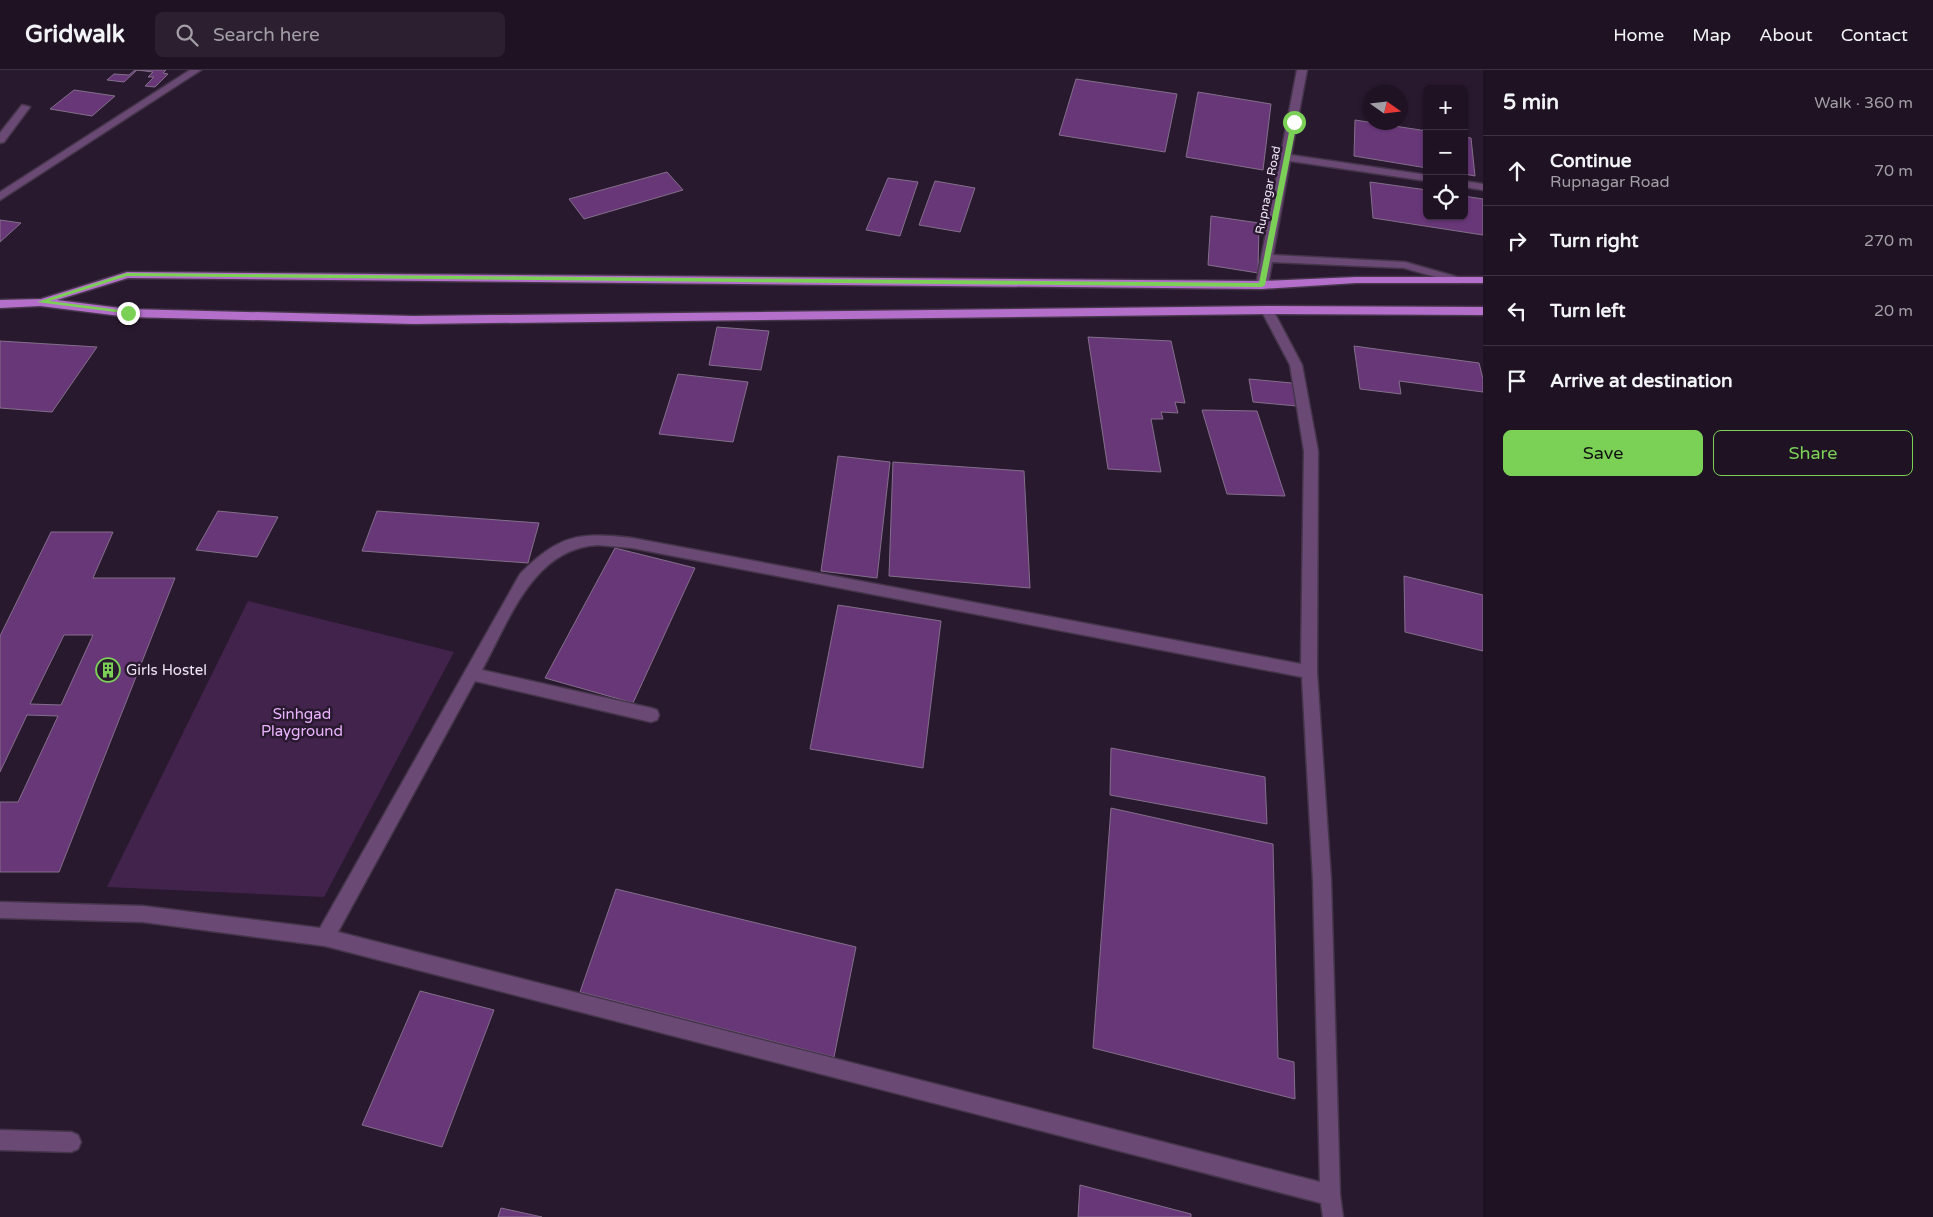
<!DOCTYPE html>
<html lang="en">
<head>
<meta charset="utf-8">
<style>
	body { margin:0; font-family:"Varela Round",sans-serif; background:#2c2030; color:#f1f3f6 }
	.controls { position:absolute; right:15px; top:15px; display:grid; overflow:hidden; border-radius:8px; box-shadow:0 1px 4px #0004 }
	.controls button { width:45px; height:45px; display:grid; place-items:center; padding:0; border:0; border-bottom:1px solid #3c3241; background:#1f1323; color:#f1f3f6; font:25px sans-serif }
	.compass { position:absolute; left:1363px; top:15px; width:45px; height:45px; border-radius:50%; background:#1f1323; box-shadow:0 1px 4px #0004; rotate:104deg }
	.stop { position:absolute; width:15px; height:15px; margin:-11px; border:4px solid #7bd156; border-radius:50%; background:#fff }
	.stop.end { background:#7bd156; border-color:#fff; box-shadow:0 1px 5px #0008 }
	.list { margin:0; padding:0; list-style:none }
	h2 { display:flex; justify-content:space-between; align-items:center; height:65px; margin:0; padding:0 20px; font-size:21px }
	h2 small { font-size:16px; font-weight:400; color:#a19ea6 }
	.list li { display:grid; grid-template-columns:32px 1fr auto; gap:15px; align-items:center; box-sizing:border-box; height:70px; padding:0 20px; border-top:1px solid #3c3241 }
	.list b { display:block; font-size:19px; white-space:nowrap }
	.list p { margin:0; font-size:16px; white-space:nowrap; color:#a19ea6 }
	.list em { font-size:16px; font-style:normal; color:#a19ea6 }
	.actions { display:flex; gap:10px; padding:15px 20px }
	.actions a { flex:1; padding:11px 0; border:1px solid #7bd156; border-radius:8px; text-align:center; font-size:18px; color:#7bd156 }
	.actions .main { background:#7bd156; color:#111 }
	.icon { flex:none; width:28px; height:28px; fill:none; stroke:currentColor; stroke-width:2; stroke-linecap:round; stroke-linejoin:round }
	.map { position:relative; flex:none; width:1483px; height:1147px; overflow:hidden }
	header { display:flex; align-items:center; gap:30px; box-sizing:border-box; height:70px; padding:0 25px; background:#1f1323; border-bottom:1px solid #3c3241 }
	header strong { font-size:24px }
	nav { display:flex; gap:28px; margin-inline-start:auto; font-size:18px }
	.search { width:350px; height:45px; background:#2c2030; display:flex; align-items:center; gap:12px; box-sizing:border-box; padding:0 18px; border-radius:8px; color:#a19ea6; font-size:19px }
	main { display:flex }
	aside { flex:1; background:#1f1323 }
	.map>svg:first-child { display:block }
	.green { fill:#42234c }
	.building { fill:#683778; stroke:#836f8a; fill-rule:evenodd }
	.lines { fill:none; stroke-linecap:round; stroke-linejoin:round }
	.minor-casing { stroke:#45354a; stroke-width:3 }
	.major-casing { stroke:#45354a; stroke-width:3 }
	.minor { fill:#6a4975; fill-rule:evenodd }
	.major { fill:#b46fca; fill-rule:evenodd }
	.route { fill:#7bd156 }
	.labels { text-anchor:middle; stroke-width:5; stroke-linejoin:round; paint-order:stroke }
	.far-street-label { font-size:12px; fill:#efe4f3; stroke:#29192f }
	.poi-label { font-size:15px; fill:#efe4f3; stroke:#29192f; text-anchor:start }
	.park-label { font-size:15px; fill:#ebb4fe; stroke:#29192f }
</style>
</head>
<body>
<header>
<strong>Gridwalk</strong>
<div class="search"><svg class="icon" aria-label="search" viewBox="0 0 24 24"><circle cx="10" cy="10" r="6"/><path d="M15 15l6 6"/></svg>Search here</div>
<nav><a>Home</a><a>Map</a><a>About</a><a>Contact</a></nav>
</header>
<main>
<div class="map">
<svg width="1483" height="1147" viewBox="0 0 1483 1147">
	<rect width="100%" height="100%" fill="#29192f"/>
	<path class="green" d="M248,531l206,51 -130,245 -217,-10z"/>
	<path class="building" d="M135,0h31l-3,3 5,1 -13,13 -10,-1 9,-9h-6l5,-5 -16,-2 -13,12 -17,-2 7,-6 15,1z
		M1076,9l101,15 -12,58 -106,-17z
		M74,20l41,6 -23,20 -42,-7z
		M1198,22l73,12 -8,66 -77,-13z
		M1355,50l72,11v37l-73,-12z
		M1464,67l7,1 4,38 -11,-2z
		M667,102l16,18 -99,29 -15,-20z
		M888,108l30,4 -18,54 -34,-6z
		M935,111l40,7 -15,44 -41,-7z
		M1370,112l57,8v26h37v-20l19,3v36l-110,-17z
		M1211,146l48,7 -1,50 -50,-8z
		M0,150l21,3 -21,19z
		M717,257l52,4 -8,39 -52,-5z
		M1088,267l83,4 14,62 -10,-1 3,11 -17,-1 2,7h-12l10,53 -53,-3z
		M0,271l97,6 -45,65 -52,-4z
		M1354,276l125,17 4,16v13l-84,-11 2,13 -41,-5z
		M678,304l70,8 -15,60 -74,-8z
		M1249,309l43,4 5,23 -44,-4z
		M1202,340l55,1 28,85 -58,-2z
		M838,386l52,6 -13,116 -56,-7z
		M893,392l131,9 6,117 -141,-12z
		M218,441l60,6 -21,40 -61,-7z
		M377,441l162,12 -11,40 -166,-12z
		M51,462h62l-20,46h82l-116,294h-59v-70h18l40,-86 -31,-1 -27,57v-136zM64,565h29l-32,70 -31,-1z
		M615,478l80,20 -62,135 -88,-25z
		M1404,506l79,19v56l-78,-19z
		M838,535l103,16 -18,147 -113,-19z
		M1111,678l154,29 2,47 -157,-29z
		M1111,738l162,36 5,214 16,4 1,37 -202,-51z
		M616,819l240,58 -22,110 -254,-65z
		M420,921l74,19 -52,137 -80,-22z
		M1080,1115l111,29v3h-113z
		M501,1138l41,9h-44z"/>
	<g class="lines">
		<g class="minor-casing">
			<path id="minor" d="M190,0h11l-201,130v-8z
				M1297,0h10l-16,85 136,20v6l-137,-20 -17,94 132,7 56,16v4l-4,1 -53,-15 -132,-6 -4,23 -2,2h-8l-2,-2z
				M22,35l8,2 -26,35 -4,1v-10z
				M1464,111l19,3v6l-19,-3z
				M1267,236l6,4 29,55 16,86 -1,221 14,208 9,315 3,22h-20l-2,-14 -996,-257 -182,-24 -143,-4v-16l143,4 177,22 200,-354c39,-39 58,-42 112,-36l669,126 3,-213 -14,-86 -29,-55zM598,475l34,3 670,129 11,203 7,302 -982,-250 137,-251 176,41 6,-2 2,-5 -2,-5 -6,-2 -169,-38c27,-49 51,-122 116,-125z
				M0,1060l71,2 7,3 3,7 -3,7 -7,3 -71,-2z"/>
		</g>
		<g class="major-casing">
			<path id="major" d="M127,202l1135,9 94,-4h127v6h-127l-94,6 -1134,-11 -71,22 71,9 286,7 853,-10 216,1v8l-216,-1 -853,10 -286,-7 -88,-11 -40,2v-8l41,-1z"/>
		</g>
		<use href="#minor" class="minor"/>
		<use href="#major" class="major"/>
	</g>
	<path class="route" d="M1294,50l3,2 -32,163 -3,2 -1135,-11 -78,25 79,10 3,3 -94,-12 90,-29 1132,10 32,-161z"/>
	<defs>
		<g id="building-ring" transform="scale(1.25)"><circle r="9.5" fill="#29192f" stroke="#7bd156" stroke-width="1.5"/><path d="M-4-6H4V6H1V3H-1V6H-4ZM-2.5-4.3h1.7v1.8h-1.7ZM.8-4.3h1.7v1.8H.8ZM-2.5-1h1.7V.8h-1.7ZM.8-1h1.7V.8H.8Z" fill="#7bd156"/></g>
	</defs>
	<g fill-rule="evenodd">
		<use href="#building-ring" x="108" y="600"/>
	</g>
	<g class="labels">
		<g class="far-street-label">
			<text transform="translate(1268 120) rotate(-79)" y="4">Rupnagar Road</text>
		</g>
		<g class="poi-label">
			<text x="126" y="605">Girls Hostel</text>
		</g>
		<g class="park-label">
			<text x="302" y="649">Sinhgad<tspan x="302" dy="17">Playground</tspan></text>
		</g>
	</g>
</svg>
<div class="controls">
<button>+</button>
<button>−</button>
<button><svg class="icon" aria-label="locate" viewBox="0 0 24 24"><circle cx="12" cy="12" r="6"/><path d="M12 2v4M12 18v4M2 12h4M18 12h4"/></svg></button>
</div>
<svg class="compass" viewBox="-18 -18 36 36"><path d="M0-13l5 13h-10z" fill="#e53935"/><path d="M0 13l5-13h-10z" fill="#a19ea6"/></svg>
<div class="stop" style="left:1294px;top:52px"></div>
<div class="stop end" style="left:128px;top:243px"></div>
</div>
<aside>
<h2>5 min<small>Walk · 360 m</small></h2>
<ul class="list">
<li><svg class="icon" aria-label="ahead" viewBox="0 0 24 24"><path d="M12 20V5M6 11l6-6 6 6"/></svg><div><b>Continue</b><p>Rupnagar Road</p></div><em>70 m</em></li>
<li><svg class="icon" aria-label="right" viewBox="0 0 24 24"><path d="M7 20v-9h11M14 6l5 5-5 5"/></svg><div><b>Turn right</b></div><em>270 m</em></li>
<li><svg class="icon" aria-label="left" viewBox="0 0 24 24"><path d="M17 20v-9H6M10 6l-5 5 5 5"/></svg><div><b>Turn left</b></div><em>20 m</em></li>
<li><svg class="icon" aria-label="arrive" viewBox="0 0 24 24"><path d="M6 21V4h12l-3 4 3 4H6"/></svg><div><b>Arrive at destination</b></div></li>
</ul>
<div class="actions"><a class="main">Save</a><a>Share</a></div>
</aside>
</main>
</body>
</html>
